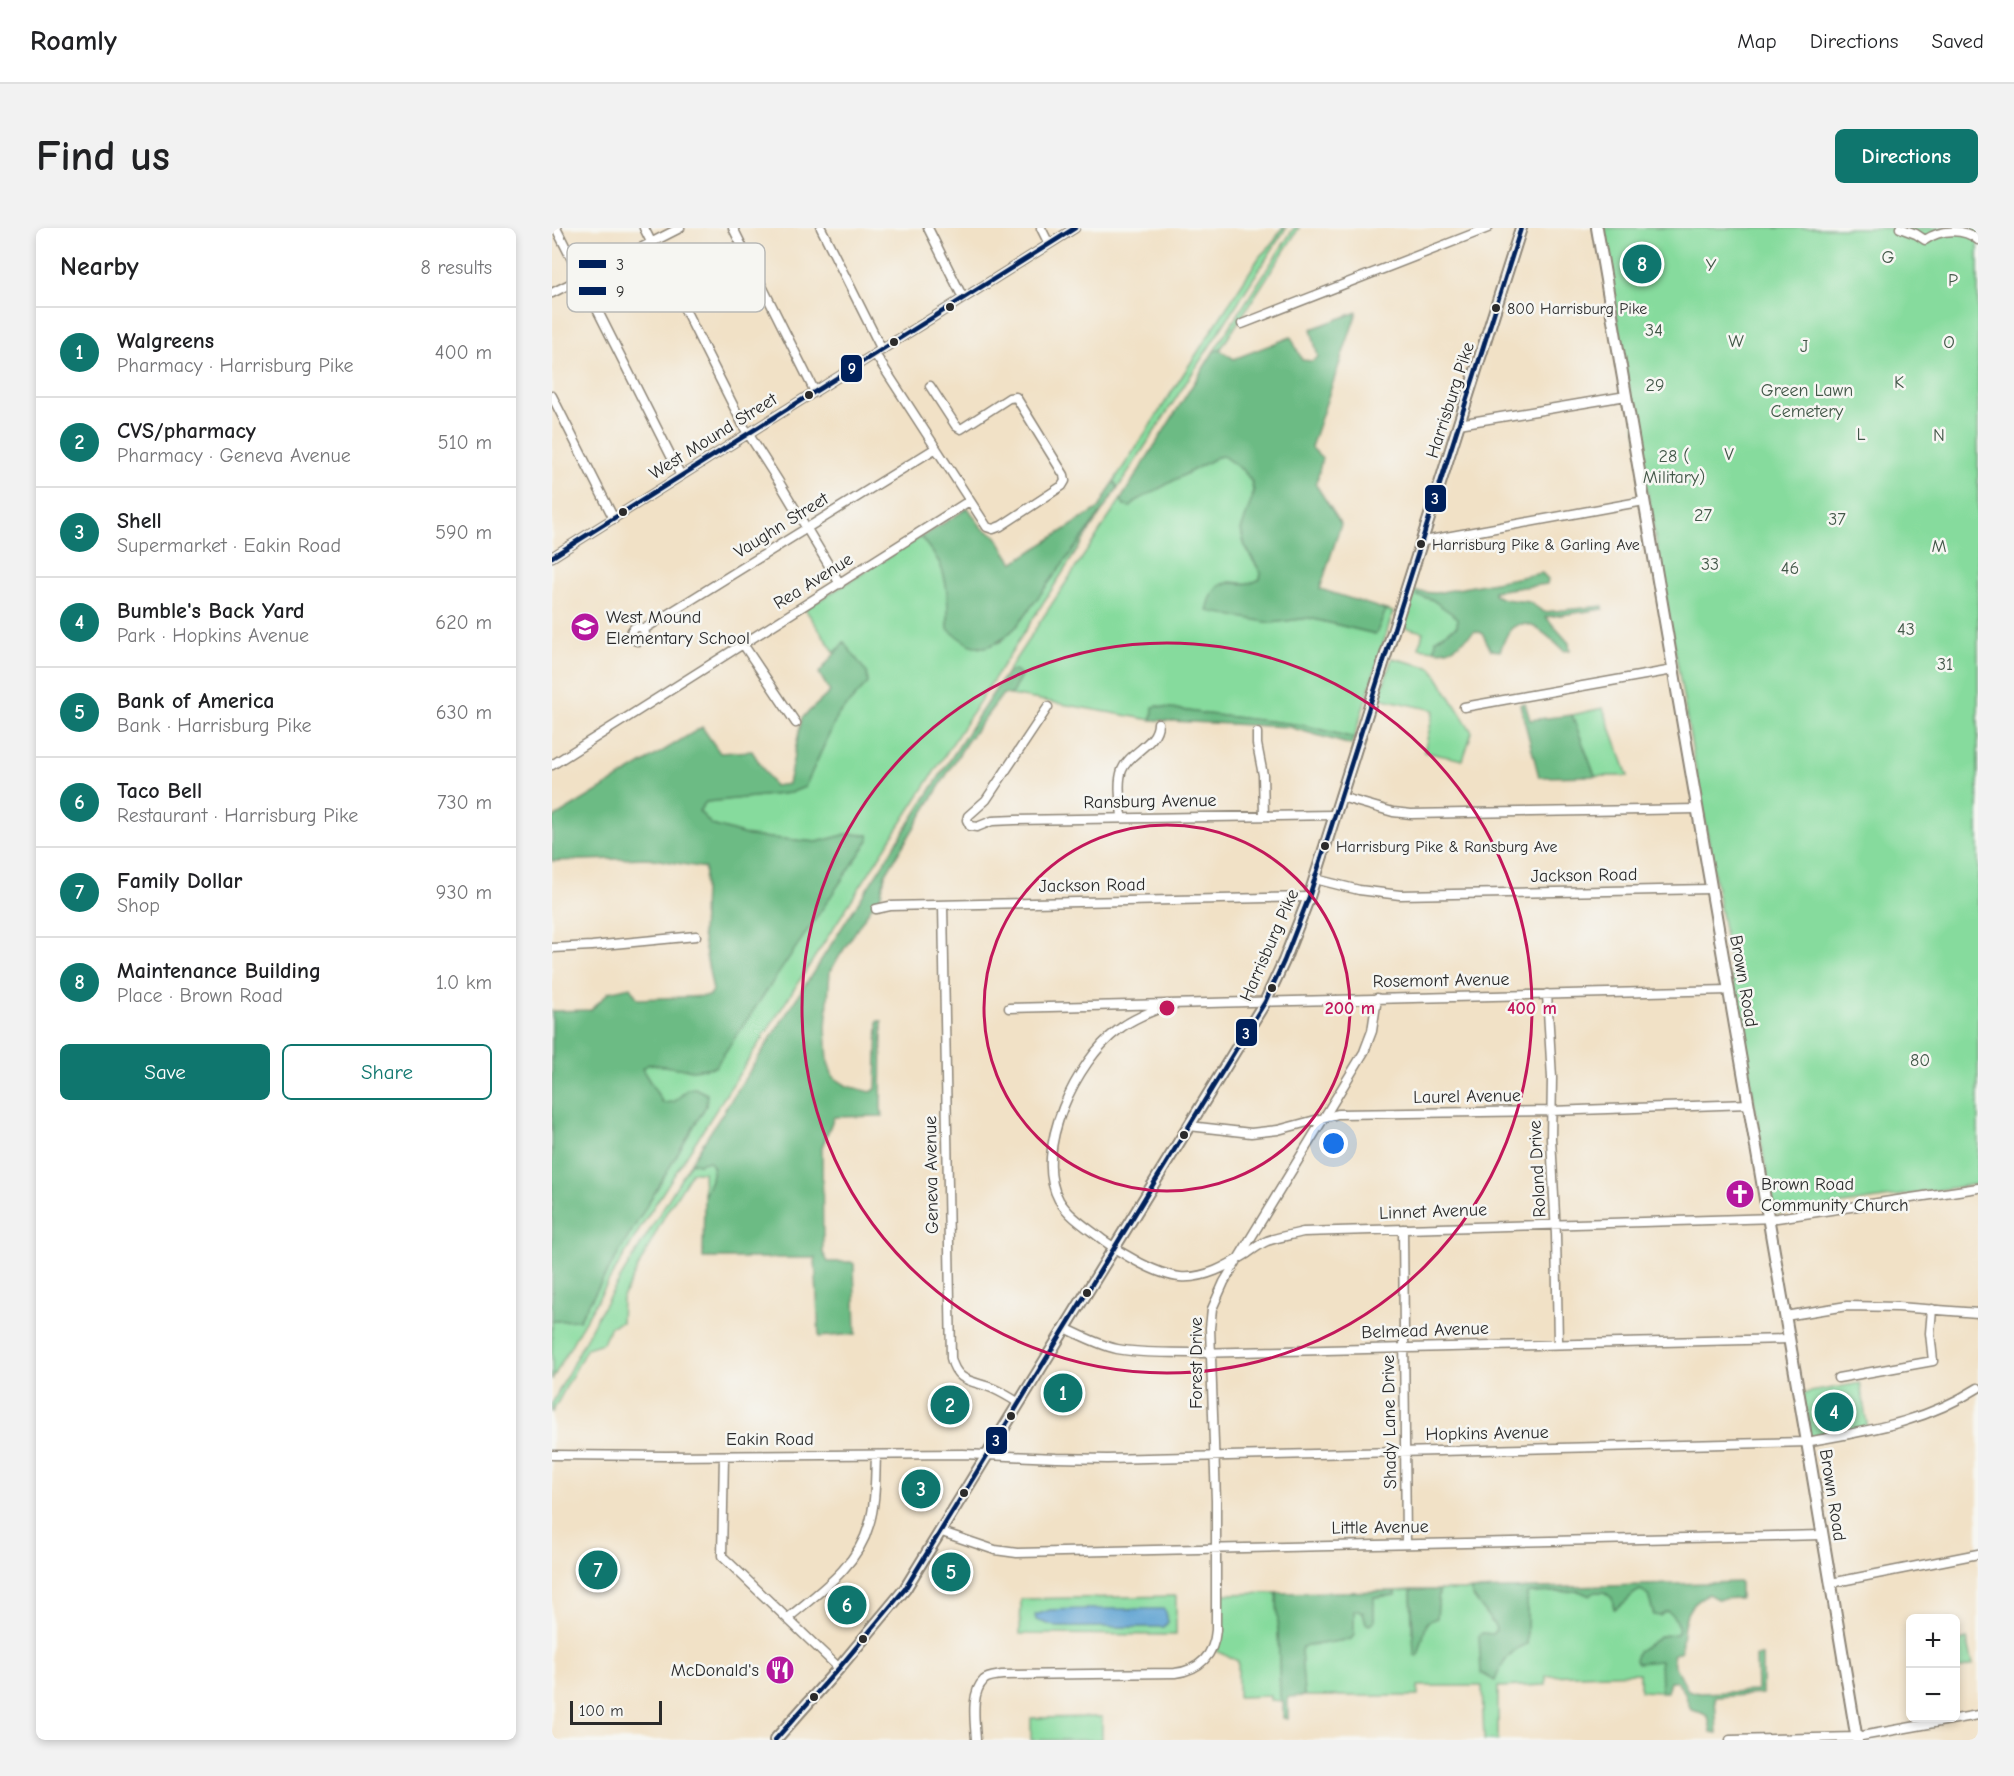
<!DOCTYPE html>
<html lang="en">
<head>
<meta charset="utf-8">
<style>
	body { margin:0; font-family:"Comic Neue",sans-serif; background:#f2f2f2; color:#202124 }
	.controls { position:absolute; right:18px; bottom:18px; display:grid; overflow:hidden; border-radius:9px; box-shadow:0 3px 9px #0003 }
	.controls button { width:54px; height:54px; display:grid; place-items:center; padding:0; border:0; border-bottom:2px solid #e0e0e0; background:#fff; color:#202124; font:30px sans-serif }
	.scale { position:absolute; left:18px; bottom:15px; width:92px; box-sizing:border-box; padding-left:6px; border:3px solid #2b2b2b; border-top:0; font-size:16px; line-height:21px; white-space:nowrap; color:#2b2b2b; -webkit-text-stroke:4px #f6f6f2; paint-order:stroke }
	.you { position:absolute; left:782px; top:916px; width:21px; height:21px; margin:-15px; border:4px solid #fff; border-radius:50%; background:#1a73e8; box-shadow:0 0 0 9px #1a73e833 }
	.badge { display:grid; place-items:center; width:39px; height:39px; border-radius:50%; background:#0f766e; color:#fff; font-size:20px; font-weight:700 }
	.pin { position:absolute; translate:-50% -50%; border:3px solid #fff; box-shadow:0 2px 6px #0006 }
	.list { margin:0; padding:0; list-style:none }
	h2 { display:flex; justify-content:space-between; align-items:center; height:78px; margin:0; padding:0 24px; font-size:26px }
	h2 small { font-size:20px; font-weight:400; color:#757577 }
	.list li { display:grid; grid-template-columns:39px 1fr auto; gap:18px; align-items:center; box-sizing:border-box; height:90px; padding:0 24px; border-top:2px solid #e0e0e0 }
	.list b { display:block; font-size:22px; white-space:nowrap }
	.list p { margin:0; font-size:20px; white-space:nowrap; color:#757577 }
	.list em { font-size:20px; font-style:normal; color:#757577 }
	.actions { display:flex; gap:12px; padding:18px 24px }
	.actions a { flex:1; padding:14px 0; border:2px solid #0f766e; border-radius:9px; text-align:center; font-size:21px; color:#0f766e }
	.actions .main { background:#0f766e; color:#fff }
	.map { position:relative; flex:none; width:1426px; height:1512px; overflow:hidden; border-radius:9px }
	header { display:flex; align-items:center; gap:36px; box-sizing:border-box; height:84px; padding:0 30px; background:#fff; border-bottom:2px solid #e0e0e0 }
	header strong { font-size:28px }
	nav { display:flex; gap:33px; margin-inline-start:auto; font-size:21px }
	.intro { display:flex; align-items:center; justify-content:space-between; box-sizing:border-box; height:144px; padding:0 36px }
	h1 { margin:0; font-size:42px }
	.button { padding:15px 27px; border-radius:9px; background:#0f766e; color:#fff; font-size:21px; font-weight:700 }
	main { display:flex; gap:36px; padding:0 36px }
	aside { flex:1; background:#fff; border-radius:9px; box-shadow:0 3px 9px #0003 }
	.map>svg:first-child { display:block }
	.green { fill:#86db9d; stroke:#588364; stroke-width:1.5; fill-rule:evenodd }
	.forest { fill:#6cbb84; stroke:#4c7358; stroke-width:1.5 }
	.water { fill:#5ba1d1; stroke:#43667e; stroke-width:1.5 }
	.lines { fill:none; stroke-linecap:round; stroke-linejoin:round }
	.minor-casing { stroke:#8e8678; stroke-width:11 }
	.major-casing { stroke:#8e8678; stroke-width:14 }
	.minor { stroke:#fff; stroke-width:8 }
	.major { stroke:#fff; stroke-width:10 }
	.bus-1-casing { stroke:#f6f6f2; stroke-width:9 }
	.bus-2-casing { stroke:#f6f6f2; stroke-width:9 }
	.bus-1 { stroke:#00205b; stroke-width:4.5 }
	.bus-2 { stroke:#00205b; stroke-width:4.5 }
	.ring { fill:none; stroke:#c2185b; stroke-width:3 }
	.bus-dot { fill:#2b2b2b; stroke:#f6f6f2; stroke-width:2 }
	.labels { text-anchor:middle; stroke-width:5; stroke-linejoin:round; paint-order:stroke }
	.bus-label { font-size:16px; fill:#2b2b2b; stroke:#f6f6f2; text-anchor:start }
	.park-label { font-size:18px; fill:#425748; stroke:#f6f6f2 }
	.street-label { font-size:18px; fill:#2b2b2b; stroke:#f6f6f2 }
	.poi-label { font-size:18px; fill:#2b2b2b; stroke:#f6f6f2; text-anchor:start }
	.key { fill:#f6f6f2; stroke:#b9b9b6; stroke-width:1.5 }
	.key-label { font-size:16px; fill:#2b2b2b }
	.centre { fill:#c2185b; stroke:#f6f6f2; stroke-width:3 }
	.ring-label { font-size:18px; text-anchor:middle; font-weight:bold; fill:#c2185b; stroke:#f6f6f2; stroke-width:5; stroke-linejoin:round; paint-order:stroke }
	.line-badge { stroke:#f6f6f2; stroke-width:2 }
	.badge-label { font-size:16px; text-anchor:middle; font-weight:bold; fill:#fff }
</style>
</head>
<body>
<header>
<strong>Roamly</strong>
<nav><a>Map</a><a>Directions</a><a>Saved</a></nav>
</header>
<div class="intro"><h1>Find us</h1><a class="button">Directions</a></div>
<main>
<aside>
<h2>Nearby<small>8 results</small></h2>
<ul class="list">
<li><span class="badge">1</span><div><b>Walgreens</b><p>Pharmacy · Harrisburg Pike</p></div><em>400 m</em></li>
<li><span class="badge">2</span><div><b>CVS/pharmacy</b><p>Pharmacy · Geneva Avenue</p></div><em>510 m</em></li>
<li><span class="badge">3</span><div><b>Shell</b><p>Supermarket · Eakin Road</p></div><em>590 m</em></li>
<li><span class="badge">4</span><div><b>Bumble's Back Yard</b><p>Park · Hopkins Avenue</p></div><em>620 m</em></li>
<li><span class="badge">5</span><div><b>Bank of America</b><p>Bank · Harrisburg Pike</p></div><em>630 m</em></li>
<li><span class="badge">6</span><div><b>Taco Bell</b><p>Restaurant · Harrisburg Pike</p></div><em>730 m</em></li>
<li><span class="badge">7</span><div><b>Family Dollar</b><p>Shop</p></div><em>930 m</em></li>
<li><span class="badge">8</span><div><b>Maintenance Building</b><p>Place · Brown Road</p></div><em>1.0 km</em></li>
</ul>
<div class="actions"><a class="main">Save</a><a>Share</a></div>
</aside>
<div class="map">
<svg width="1426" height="1512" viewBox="0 0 1426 1512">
	<rect width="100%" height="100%" fill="#f6f6f2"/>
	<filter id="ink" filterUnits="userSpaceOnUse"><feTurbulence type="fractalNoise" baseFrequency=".0167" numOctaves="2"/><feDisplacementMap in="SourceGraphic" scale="12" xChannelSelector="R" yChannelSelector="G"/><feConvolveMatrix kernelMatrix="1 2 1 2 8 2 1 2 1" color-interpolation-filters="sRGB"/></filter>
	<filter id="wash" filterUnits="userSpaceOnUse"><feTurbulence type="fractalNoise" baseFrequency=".008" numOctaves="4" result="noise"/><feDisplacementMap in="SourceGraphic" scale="24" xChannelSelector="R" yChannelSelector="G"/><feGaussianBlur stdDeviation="1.35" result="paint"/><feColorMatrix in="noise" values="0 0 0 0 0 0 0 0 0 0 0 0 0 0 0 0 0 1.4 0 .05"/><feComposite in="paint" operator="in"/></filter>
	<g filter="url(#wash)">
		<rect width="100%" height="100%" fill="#f1e1c6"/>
		<path class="green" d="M730,0h4l-168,260 -4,-7 146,-225 13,-13z
			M742,0h5l-79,122 -6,1z
			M1049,0h377v956l-202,30 -3,-4z
			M671,228c26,19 37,23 25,57 -2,5 -6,12 -6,18 -1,15 12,30 19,42l-1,7 -7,4 -23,-2 41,41 38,-5 66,16 11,-24 7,2 -39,126 -51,-13 -96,-11 -49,-8 -5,2 -1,12 -141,-25 10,-20 -6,-4 -8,1 114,-173 3,7h7l5,-5 81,-44z
			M551,282l-456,707 -67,112 -28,51v-59l27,-1 65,-110 44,-121 -14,13 -11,1 -21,-34 6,-6 45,7 175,-235 -20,-1 -31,8 -68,-6 -37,-11 -13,-14 7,-9 84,-9 15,-6 33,-72 30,-32 -24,-41 -9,11 -30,-44 116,-72c6,9 14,17 19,27 9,21 8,43 8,65l31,19 21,-6 16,-15z
			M862,363l5,1 -1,4 13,3 27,19 -1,8 -21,13 -1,11 -16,-2 4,-16 -20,-5z
			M840,430l40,10 40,64 -9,28 -39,-8 10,-42 -55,-12z
			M1051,480l25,68h-33l-23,-61z
			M157,932l4,6 -2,14 -7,16 -1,-24h-11l-26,41 -44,86 -1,23 -10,4 -8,17 -16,5 -35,65v-9l45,-87 94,-155 8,2z
			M1308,1155l8,47 -60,11 -9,-47z
			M859,1362l1,41 6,25 9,-34 10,-5 2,-27h34l-2,2 1,3 23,31 1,4 -4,4 -10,-1 5,41 8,6c6,-14 16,-32 32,-36v-49l3,-2 49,-2 11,5 5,-4h9l8,6 2,10c15,-5 15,-15 27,-18l7,5 6,20 15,-3 8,9 2,9 -3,4 -15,2v56l-21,-1v-18l-94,3v9l-48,2v53h-14l-2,-54h-64v10h-114l-3,-45 1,-4 49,-8 3,-4 -1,-24 5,-2 5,3 3,11 8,-2 -1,-24 23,-2v-4z
			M725,1365l3,104 3,4 -13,-1v-4l-32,1v-36l-22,-10 4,-16 -1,-38 3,-3z
			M624,1368v39l-156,-1 1,-35zM616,1394l-4,5h-107z
			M1415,1411l6,26 -17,5v-28z
			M550,1489v23h-71v-22z"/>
		<path class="forest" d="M805,84l-46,135 11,11 -6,27 25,39 -21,65 66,21 -10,24 -67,-16 -38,5 -64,-12c10,-46 30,-18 53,-32l1,-6 -16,-27 -4,-16 13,-37 -2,-11 -8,-11 -21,-15 -6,1 -81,44 -5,6 -7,-1 -3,-7 93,-148 6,-1 14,9 57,-22 11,23 10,1 6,-4 -7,-28z
			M562,253l4,7 -15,22 -87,117c-28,26 -39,27 -68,2 0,-22 1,-44 -8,-65 -5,-10 -13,-18 -19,-27l47,-29 14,20 13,7 18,28 86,-55z
			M990,345l6,6 -1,5 -53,7v4l10,4 25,3 15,10 59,-6v3l-57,8 23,26 1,7 -6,1c-12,-11 -36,-38 -53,-22 -5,5 -8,15 -11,22l-9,-1 -9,-17 -7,-2c-13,10 -23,23 -40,19l1,-11 21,-13 1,-8 -27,-19 -14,-3 2,-4 17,1z
			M292,414l23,31 1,10 -30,32 -33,72 -15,6 -84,9 -7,9 13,14 37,11 68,6 31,-8 20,1 1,5 -154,227 -22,3 -44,-6 -7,5 21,34 11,-1 14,-13 7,-1 12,6 -1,12 -127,214 -27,1v-310l39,-1 18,-18 21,-5 8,12 71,-3 4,-5 -11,-57 3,-66 -57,-10 -96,3v-42l150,-92 18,26 32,-2 22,35 14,-2 14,-66 28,-26 -11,-19z
			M463,443l6,4 -10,20 -8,-1 -37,49 -81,132 -6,29 -8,3 -41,64 -4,57 2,34 5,15 14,9 24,6 5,-3 2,-68h4l-1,88 2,7 -49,1 -12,30 1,106 5,9h23l3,2 2,70 -37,3 -4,-79h-112l1,-62 7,-16 2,-14 -4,-5 -11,3 -7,-2 286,-444 30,-46z
			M973,475l5,17 42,-5 23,61 -56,1 -19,-73z
			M605,478l50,8 96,11 51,13 -3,7 -62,-18 -137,-7 1,-13z
			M1188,1354v16l-23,1 -9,-5c-26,12 -24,30 -27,57l-9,4 2,10 14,25 11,3 58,-2 -1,-35h6v38l-47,3 2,37 -6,-1c-2,-18 -2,-19 -20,-23l-7,-19 -8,-10h-6l-3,11h-6l-1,-31 -23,2 -2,-3 3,-9 23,-15 15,-2 3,-4 -2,-9 -8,-9h-4l-5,4 -6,-1 -6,-20 -7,-5c-11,3 -13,13 -27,19l-2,-11 -8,-6h-9l-5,4 -11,-5 -49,2 -3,2v49c-16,4 -27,22 -32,37l-14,-8 -2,-37 3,-3 10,1 4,-4 -1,-4 -23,-31 -1,-3 2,-2z
			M859,1362h28l-2,28 -10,4 -9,34 -4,-1z
			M844,1363v4l-22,2v25l-5,3 -3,-2 -3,-11 -5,-2 -4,1v24l-3,4 -49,8 -1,4 3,45 -16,1v22l-5,-1v-17l-3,-4 -3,-104z"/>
		<path class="water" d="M534,1381h77l3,3 2,10 -4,5h-107l-21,-7 -1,-5 15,-5z"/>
	</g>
	<g filter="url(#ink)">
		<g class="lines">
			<g class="minor-casing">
				<path id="minor" d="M4,0l125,248
					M92,0l100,199 35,55 61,102
					M181,0l82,164
					M269,0l61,122
					M376,0l35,70
					M489,0l8,16
					M1348,0l16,6 9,6c16,-11 39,-12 53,0
					M0,65l128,-65
					M690,96l246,-96
					M323,126l112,173 6,2 8,-3 61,-40 3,-5 -1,-6 -48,-78 -7,1 -48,31 -5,-3 -26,-40
					M0,168l62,123
					M907,196l167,-28
					M872,313l220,-40
					M0,329l523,-329
					M79 406a7 7 0 1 1 14 0a7 7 0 1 1-14 0Z
					M92,401l292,-181
					M191,416l53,79
					M496,479l-62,93 -18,16 -1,4 3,6 7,1 15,-6 23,-1 320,-5
					M912,479l209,-37
					M705,505v11l6,31 1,41
					M0,537l417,-264
					M789,569l52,15 18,2 286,-5
					M570,589c-1,-14 -5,-33 0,-47 7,-18 36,-26 36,-47
					M763,651l44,11 41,5 311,-6
					M391,677l8,453c6,26 23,22 43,31 9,4 17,9 25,14
					M324,681l14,-3 419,-9
					M0,720l40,-2 104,-10
					M995,766l5,84 -1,60 5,97 2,108
					M619,776c-18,7 -38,14 -53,26 -41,30 -86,121 -59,170 10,17 29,28 44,40 19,14 54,35 77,37 25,2 47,-11 68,-24 6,-4 12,-9 19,-12 11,-4 24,-6 36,-9l474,-14 201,-30
					M457,780l720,-18
					M637,898l62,7 27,-3 60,-16 213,-3 198,-7
					M851,1001l3,314
					M1233,1088l62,-10 51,1 80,6
					M513,1100c17,8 34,17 52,21 25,5 53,3 79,4l593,-14
					M1286,1150l95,-17 -3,-28 2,-24
					M0,1227l114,1 297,-2 93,4 51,1 700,-17c63,-12 116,-19 171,-54
					M172,1228l-2,100 117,112
					M390,1304l53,18 22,3 805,-18
					M1279,1355l147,-29
					M236,1390c31,-26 70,-52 81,-93 7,-23 6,-46 7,-70
					M424,1512c-1,-18 -6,-47 8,-60 4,-4 13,-4 18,-5l173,-2c25,-3 39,-18 41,-43v-129l-6,-173 2,-19 12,-27 140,-230 8,-21 5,-33
					M1178,1512l126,-3 122,-22"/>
			</g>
			<g class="major-casing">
				<path id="major" d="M1045,0l210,1214 50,298
					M223,1512l64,-72 66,-79 360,-587 19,-41 25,-64 212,-669"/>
			</g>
			<use href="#minor" class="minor"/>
			<use href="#major" class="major"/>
			<g class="bus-1-casing">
				<path id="bus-1" d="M223,1512l64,-72 66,-79 360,-587 19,-41 25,-64 212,-669"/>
			</g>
			<g class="bus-2-casing">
				<path id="bus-2" d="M0,329l523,-329"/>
			</g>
			<use href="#bus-1" class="bus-1"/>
			<use href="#bus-2" class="bus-2"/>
		</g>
	</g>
	<g class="ring">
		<circle cx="615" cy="780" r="183"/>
		<circle cx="615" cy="780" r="365"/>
	</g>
	<defs>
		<g id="school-disc" transform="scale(1.5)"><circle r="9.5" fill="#b5179e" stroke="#f6f6f2"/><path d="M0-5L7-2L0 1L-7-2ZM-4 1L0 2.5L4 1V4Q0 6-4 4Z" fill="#fff"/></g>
		<g id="church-disc" transform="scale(1.5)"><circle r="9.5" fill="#b5179e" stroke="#f6f6f2"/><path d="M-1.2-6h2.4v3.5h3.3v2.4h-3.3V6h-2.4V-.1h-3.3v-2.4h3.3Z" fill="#fff"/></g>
		<g id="restaurant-disc" transform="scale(1.5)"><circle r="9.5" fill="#b5179e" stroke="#f6f6f2"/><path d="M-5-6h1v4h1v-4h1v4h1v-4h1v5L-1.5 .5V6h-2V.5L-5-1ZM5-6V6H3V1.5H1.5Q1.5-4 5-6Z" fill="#fff"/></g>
	</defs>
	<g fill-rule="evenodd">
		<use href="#school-disc" x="33" y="399"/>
		<use href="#church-disc" x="1188" y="966"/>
		<use href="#restaurant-disc" x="228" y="1442"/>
	</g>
	<g class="bus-dot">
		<circle cx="398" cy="79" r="5"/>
		<circle cx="944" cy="80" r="5"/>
		<circle cx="342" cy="114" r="5"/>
		<circle cx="257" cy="167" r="5"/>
		<circle cx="71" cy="284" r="5"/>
		<circle cx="869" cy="316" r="5"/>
		<circle cx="773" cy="618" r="5"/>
		<circle cx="720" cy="760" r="5"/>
		<circle cx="632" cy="907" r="5"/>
		<circle cx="535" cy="1065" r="5"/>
		<circle cx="459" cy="1188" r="5"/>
		<circle cx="412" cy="1265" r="5"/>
		<circle cx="311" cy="1411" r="5"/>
		<circle cx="262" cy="1469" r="5"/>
	</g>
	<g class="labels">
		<g class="bus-label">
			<text x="955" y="86">800 Harrisburg Pike</text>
			<text x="880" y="322">Harrisburg Pike &amp; Garling Ave</text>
			<text x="784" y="624">Harrisburg Pike &amp; Ransburg Ave</text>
		</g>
		<g class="park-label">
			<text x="1336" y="35">G</text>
			<text x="1159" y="43">Y</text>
			<text x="1401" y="58">P</text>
			<text x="1102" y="108">34</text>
			<text x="1184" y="119">W</text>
			<text x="1397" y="120">O</text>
			<text x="1252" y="124">J</text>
			<text x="1347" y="160">K</text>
			<text x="1103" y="163">29</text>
			<text x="1255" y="168">Green Lawn<tspan x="1255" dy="21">Cemetery</tspan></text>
			<text x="1309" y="212">L</text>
			<text x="1387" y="213">N</text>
			<text x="1177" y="232">V</text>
			<text x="1122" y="234">28 (<tspan x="1122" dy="21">Military)</tspan></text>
			<text x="1151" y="293">27</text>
			<text x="1285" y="297">37</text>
			<text x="1387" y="324">M</text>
			<text x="1158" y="342">33</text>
			<text x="1238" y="346">46</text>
			<text x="1354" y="407">43</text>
			<text x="1393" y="442">31</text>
			<text x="1368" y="838">80</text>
		</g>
		<g class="street-label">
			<text transform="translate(898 172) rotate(-72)" y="6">Harrisburg Pike</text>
			<text transform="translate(161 208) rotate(-32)" y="6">West Mound Street</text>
			<text transform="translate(229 297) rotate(-32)" y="6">Vaughn Street</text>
			<text transform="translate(261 353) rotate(-32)" y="6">Rea Avenue</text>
			<text transform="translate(598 573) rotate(-1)" y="6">Ransburg Avenue</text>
			<text transform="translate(1032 647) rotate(-1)" y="6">Jackson Road</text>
			<text transform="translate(540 657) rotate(-1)" y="6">Jackson Road</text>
			<text transform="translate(717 717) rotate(-66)" y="6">Harrisburg Pike</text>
			<text transform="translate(889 752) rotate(-1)" y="6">Rosemont Avenue</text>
			<text transform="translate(1192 753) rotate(80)" y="6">Brown Road</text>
			<text transform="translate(915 868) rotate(-1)" y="6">Laurel Avenue</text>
			<text transform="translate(985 941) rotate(-93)" y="6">Roland Drive</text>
			<text transform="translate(379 947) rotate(-91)" y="6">Geneva Avenue</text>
			<text transform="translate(881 983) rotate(-2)" y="6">Linnet Avenue</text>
			<text transform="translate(873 1102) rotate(-2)" y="6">Belmead Avenue</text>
			<text transform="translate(644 1135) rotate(-90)" y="6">Forest Drive</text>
			<text transform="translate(837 1194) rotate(-91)" y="6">Shady Lane Drive</text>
			<text transform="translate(935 1205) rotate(-1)" y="6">Hopkins Avenue</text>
			<text x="218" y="1217">Eakin Road</text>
			<text transform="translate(1281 1267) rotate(81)" y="6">Brown Road</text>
			<text transform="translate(828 1299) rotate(-1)" y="6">Little Avenue</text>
		</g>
		<g class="poi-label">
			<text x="54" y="395">West Mound<tspan x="54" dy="21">Elementary School</tspan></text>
			<text x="1209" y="962">Brown Road<tspan x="1209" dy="21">Community Church</tspan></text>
			<text x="207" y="1448" text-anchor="end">McDonald's</text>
		</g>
	</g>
	<rect x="15" y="15" width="198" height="69" rx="9" class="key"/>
	<rect x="27" y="32" width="27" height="8" fill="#00205b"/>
	<rect x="27" y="59" width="27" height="8" fill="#00205b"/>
	<g class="key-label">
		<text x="64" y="42">3</text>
		<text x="64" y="69">9</text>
	</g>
	<circle cx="615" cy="780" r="9" class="centre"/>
	<g class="ring-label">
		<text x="798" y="786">200 m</text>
		<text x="980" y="786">400 m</text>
	</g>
	<g class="line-badge">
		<rect x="288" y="126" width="23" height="29" rx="6" fill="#00205b"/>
		<rect x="872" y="256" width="23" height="29" rx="6" fill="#00205b"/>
		<rect x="683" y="790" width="23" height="29" rx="6" fill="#00205b"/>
		<rect x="433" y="1198" width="23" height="29" rx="6" fill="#00205b"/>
	</g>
	<g class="badge-label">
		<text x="300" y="146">9</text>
		<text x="883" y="276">3</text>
		<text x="694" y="811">3</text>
		<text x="444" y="1218">3</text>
	</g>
</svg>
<div class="controls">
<button>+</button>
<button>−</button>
</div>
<div class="scale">100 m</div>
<div class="you"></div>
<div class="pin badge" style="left:511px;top:1165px">1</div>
<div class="pin badge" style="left:398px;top:1177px">2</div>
<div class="pin badge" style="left:369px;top:1261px">3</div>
<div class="pin badge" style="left:1282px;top:1184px">4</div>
<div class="pin badge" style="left:399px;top:1344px">5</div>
<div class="pin badge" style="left:295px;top:1377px">6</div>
<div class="pin badge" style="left:46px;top:1342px">7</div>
<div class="pin badge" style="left:1090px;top:36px">8</div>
</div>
</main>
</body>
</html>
